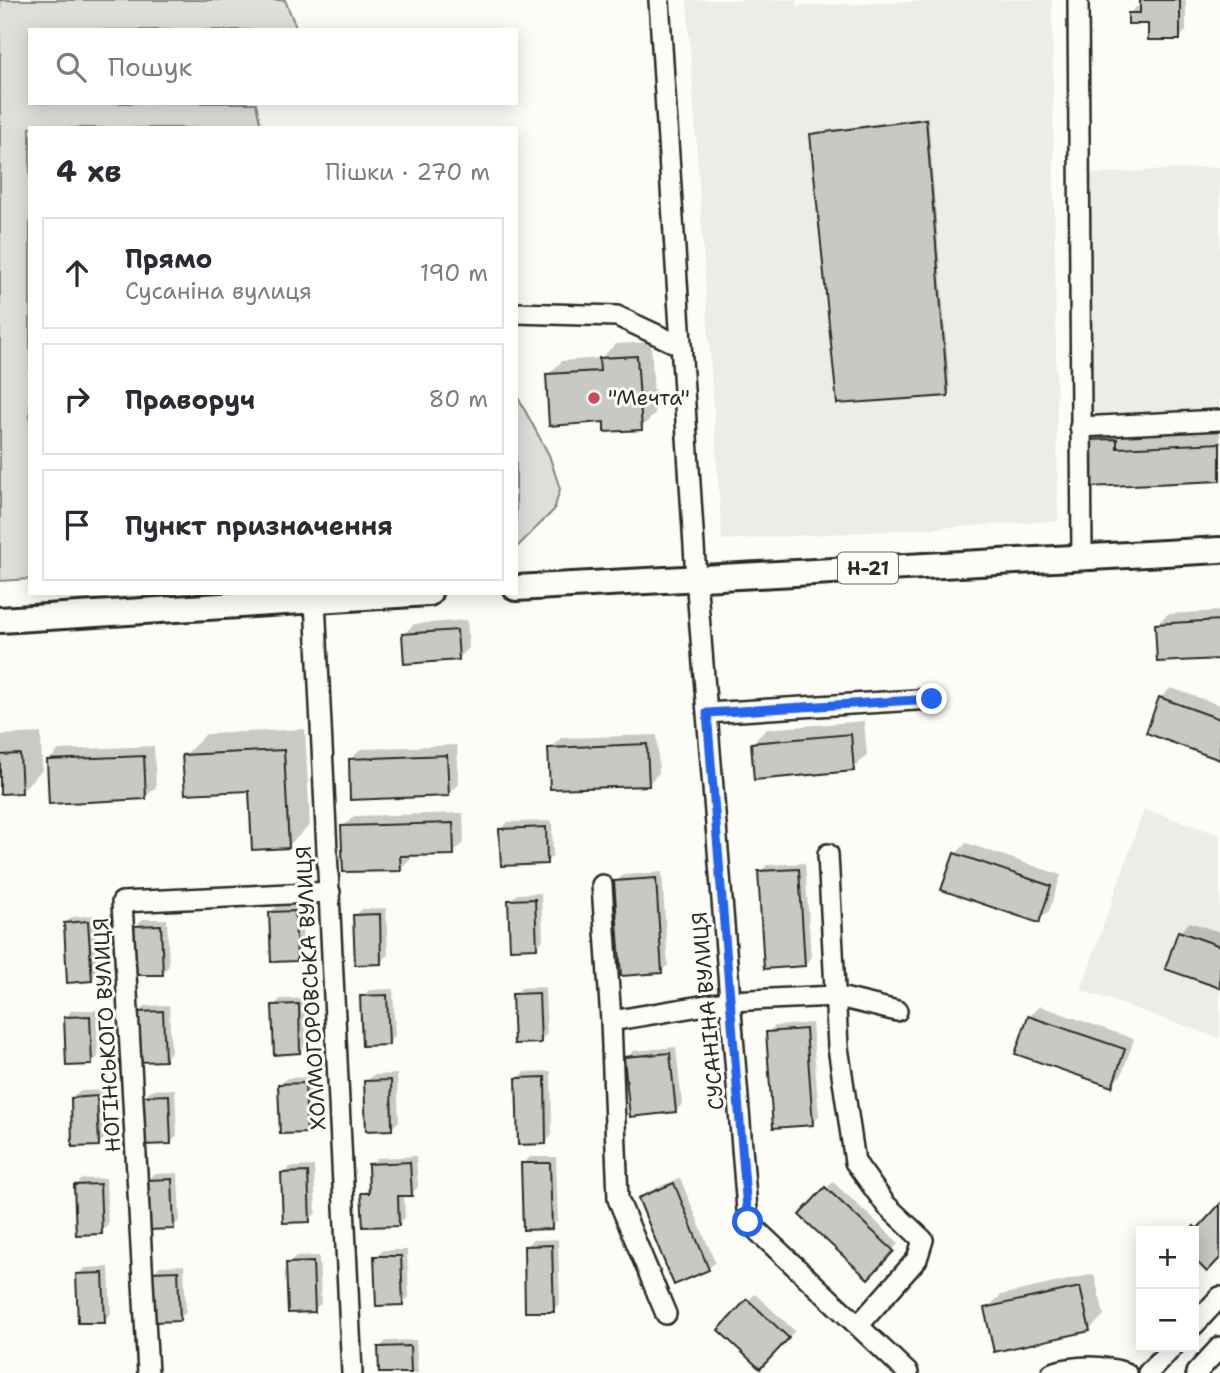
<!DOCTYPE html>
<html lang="uk">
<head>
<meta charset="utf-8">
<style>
	body { margin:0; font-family:"Shantell Sans",sans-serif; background:#f2f2f3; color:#2b2b33 }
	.controls { position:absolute; right:21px; bottom:21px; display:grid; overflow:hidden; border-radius:0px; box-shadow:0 4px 18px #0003 }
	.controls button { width:63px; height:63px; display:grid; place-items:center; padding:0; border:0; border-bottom:2px solid #e1e1e2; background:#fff; color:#2b2b33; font:35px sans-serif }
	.stop { position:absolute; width:21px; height:21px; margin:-16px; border:5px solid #2563eb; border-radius:50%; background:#fff }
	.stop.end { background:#2563eb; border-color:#fff; box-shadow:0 2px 7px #0008 }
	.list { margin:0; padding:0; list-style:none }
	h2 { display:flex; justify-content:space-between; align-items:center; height:91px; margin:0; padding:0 28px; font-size:30px }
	h2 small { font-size:23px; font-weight:400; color:#7c7c81 }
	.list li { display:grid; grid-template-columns:46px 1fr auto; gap:21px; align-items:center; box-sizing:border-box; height:112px; margin:0 14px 14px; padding:0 14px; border:2px solid #e1e1e2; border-radius:0px }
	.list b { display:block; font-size:26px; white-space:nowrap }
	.list p { margin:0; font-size:23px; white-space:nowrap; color:#7c7c81 }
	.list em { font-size:23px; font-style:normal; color:#7c7c81 }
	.icon { flex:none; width:38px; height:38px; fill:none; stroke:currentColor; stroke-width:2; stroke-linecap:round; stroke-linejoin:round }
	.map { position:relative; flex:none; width:1220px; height:1373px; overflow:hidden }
	.search { position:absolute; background:#fff; box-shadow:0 4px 18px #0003; left:28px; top:28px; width:490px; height:77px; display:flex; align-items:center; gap:18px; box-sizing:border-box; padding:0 24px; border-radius:0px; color:#7c7c81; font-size:26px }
	.panel { position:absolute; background:#fff; box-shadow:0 4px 18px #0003; left:28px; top:126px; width:490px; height:469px; border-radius:0px }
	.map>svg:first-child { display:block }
	.built { fill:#edece8 }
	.green { fill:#dfdeda; stroke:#858482; stroke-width:2 }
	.shadow { fill:#0003 }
	.building { fill:#c9c8c4; stroke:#2b2b2b; stroke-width:2 }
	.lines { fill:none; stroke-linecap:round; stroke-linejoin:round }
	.minor-casing { stroke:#2b2b2b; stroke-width:24 }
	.major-casing { stroke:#2b2b2b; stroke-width:30 }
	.minor { stroke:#fdfcf7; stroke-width:19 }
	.major { stroke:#fdfcf7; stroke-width:24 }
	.route { stroke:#2563eb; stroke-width:9 }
	.poi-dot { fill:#d1495b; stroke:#fdfcf7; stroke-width:2.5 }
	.labels { text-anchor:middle; stroke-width:6; stroke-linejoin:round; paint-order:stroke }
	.shield { fill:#fdfcf7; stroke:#6a6a68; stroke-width:2 }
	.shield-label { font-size:19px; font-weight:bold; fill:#2b2b2b }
	.poi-label { font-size:21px; fill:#2b2b2b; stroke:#fdfcf7; text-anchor:start }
	.street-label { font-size:21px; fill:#2b2b2b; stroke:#fdfcf7 }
</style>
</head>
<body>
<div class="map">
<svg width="1220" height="1373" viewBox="0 0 1220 1373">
	<rect width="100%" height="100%" fill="#fdfcf7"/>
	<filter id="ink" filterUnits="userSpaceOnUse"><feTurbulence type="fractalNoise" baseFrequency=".0143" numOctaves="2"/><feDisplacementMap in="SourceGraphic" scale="14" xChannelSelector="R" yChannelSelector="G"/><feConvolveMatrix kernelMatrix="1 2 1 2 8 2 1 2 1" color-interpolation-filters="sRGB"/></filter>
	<g filter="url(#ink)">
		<path class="built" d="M687,0h109l1,6 172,-6h83l6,521 -336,19z
			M1220,167v243l-129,5v-241z
			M1144,809l76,26v203l-139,-48z"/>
		<path class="green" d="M0,0h285l12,30h-267v73h226l5,25h-231v451l-30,2z
			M516,394l33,61 11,34 -6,21 -38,38z"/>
		<path class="shadow" d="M1142,0h44v31l-7,7 -49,-25 6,-6h6z
			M928,117l22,274 -3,3 -135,-259 3,-3z
			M651,342l4,72 -14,14 -36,-7 -57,-46 14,-14 39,-3 15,-14z
			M1109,420l111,3v57l-132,-39z
			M1220,611v46l-63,-33 11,-10z
			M467,620l2,28 -11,11 -54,-25 10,-10z
			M1171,688l49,17v53l-60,-60z
			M864,721l3,34 -14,14 -101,-26 15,-14z
			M305,729l5,96 -22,21 -38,-57 -66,-33 22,-22z
			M41,733l1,37 -21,21 -21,1v-57z
			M657,735l2,38 -11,11 -98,-35 11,-11z
			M457,745l2,39 -11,11 -98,-35 11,-11z
			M154,746l2,41 -11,10 -96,-37 10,-10z
			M463,813l1,29 -11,11 -43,1 1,5 -11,10 -57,-42 11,-11z
			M552,821l1,34 -6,7 -46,-33 7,-7z
			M966,843l95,32 -12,36 -11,10 -82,-67z
			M805,863l6,95 -7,7 -44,-93 7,-7z
			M662,872l6,93 -7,6 -45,-89 7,-7z
			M541,893l2,47 -7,7 -26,-47 7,-6z
			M301,905l2,47 -7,7 -26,-46 7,-7z
			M386,908l2,47 -7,7 -26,-46 7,-7z
			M95,915l3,58 -7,7 -26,-56 7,-7z
			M143,919h24l2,47 -7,7 -26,-47z
			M1190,922l30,10v54l-40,-54z
			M545,987l2,47 -7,7 -26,-46 7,-7z
			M393,989l2,47 -7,7 -26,-46 7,-7z
			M305,998l1,47 -6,7 -26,-46 6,-7z
			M169,1005l2,47 -7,7 -26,-46 7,-7z
			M1040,1006l94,33 -12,35 -11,11 -82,-68z
			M72,1010h25l1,47 -6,6 -26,-46z
			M812,1023l7,93 -6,7 -45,-90 7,-7z
			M676,1047l6,57 -6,7 -50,-53 7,-7z
			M551,1071l1,64 -6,7 -28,-63 7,-7z
			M397,1074l2,47 -7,7 -26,-46 7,-7z
			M311,1077l2,47 -7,7 -26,-46 7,-7z
			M175,1089l2,47 -7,7 -26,-47 7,-6z
			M103,1090l2,48 -7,6 -26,-46 7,-7z
			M416,1156l2,31 -7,7h-7l1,24 -7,6 -35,-30 8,-8 -1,-21 7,-7z
			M530,1157h26l2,63 -7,7 -28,-63z
			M314,1166l2,47 -7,7 -26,-46 7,-7z
			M178,1173l2,47 -7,7 -26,-46 7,-7z
			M106,1178l2,47 -7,7 -26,-46 7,-7z
			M680,1178l35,84 -7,7 -68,-71 7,-6z
			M833,1182l66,61 -31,33 -67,-61z
			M558,1239l2,64 -7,7 -28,-63 7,-7z
			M383,1250h24l2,47 -7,7 -26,-47z
			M319,1256l2,47 -7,7 -26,-46 7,-7z
			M184,1265l2,47 -7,7 -26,-46 7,-7z
			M109,1267l2,47 -7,7 -26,-47 7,-6z
			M1094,1274l10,41 -15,15 -103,-21 15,-14z
			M755,1294l40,37 -35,36 -40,-37z
			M416,1340l2,33h-37l-2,-25 7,-7z"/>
		<path class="building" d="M1140,0h40v40h-32v-16h-20v-11h12z
			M926,119l22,277 -111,8 -27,-270z
			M637,356l5,74 -38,2v-10l-55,4 -3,-52 54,-3 -1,-13z
			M1117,439v9l103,-5v38l-132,6 -2,-47z
			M1220,620v39l-63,3 -2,-38z
			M457,630l2,30 -55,4 -2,-30z
			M1159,697l61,22v41l-74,-27z
			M851,734l3,37 -100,9 -3,-37z
			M647,744l2,42 -99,3 -2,-41z
			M284,750l5,98 -37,2 -3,-59 -64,3 -3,-39z
			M20,754l2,39 -22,1v-39z
			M447,755l2,41 -99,4 -1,-41z
			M144,756l2,43 -97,5 -2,-44z
			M453,823l1,32 -54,1 1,15 -58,1 -2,-46z
			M546,827l1,37 -46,2 -2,-37z
			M954,853l97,33 -12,37 -98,-33z
			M799,869l6,97 -41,3 -6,-98z
			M656,878l6,95 -41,3 -7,-95z
			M535,899l2,49 -27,1 -2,-49z
			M295,911l2,50 -26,1 -2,-50z
			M380,914l1,50 -26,1 -2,-50z
			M88,921l4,60 -25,2 -3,-60z
			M161,925l2,50h-27l-2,-49z
			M1178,931l42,15v42l-55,-19z
			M539,993l2,50 -27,1 -2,-50z
			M387,995l2,50 -27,1 -2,-50z
			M299,1004l1,49 -26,2 -2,-50z
			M163,1011l2,50 -26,1 -2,-50z
			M90,1016l2,49 -26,1 -2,-49z
			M1028,1016l97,33 -13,38 -97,-33z
			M806,1029l7,96 -40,3 -7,-96z
			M670,1053l6,59 -46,5 -6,-60z
			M545,1077l1,67 -28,1 -2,-67z
			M391,1080l1,50 -26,1 -2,-50z
			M305,1083l2,50 -27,1 -2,-50z
			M169,1095l2,49 -27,1 -1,-49z
			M97,1096l2,50 -27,1 -1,-49z
			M410,1162l2,34h-14l1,30 -36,1 -2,-34h8l-1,-29z
			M521,1163h29l2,66 -29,1z
			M308,1172l2,50 -27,1 -2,-50z
			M172,1179l2,50 -26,1 -2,-50z
			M674,1183l35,87 -35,15 -36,-87z
			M100,1184l2,50 -26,1 -2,-50z
			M825,1187l69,64 -26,28 -69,-64z
			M1220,1204v54l-13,14 -13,-13v-28h-4l4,-5 3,3z
			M552,1245l2,67h-29l-1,-66z
			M374,1256h27l2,49 -27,1z
			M313,1262l2,50 -27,1 -2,-50z
			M178,1271l2,50 -27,1 -1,-50z
			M103,1273l2,50h-27l-2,-49z
			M1080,1287l10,44 -96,21 -10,-44z
			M747,1299l42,39 -29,31 -42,-39z
			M410,1346l1,27h-32l-1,-26z"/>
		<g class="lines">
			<g class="minor-casing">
				<path id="minor" d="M659,0l37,577 52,645 160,151
					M1078,0l4,557
					M516,313l101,3 64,30
					M1080,427l140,-7
					M315,600l37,773
					M707,713l225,-14
					M828,854l10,193 17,115 31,43 37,35 -6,19 -59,67
					M602,885l9,136 7,178 48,115
					M611,1021l119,-20 105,-5 62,15
					M1194,1325l26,-28
					M148,1373l-26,-471 208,-10
					M1052,1373c23,-8 51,-8 74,0
					M1148,1373l25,-26
					M1196,1373l24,-26"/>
			</g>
			<g class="major-casing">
				<path id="major" d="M516,588l704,-38
					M0,620l429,-27"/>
			</g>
			<use href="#minor" class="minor"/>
			<use href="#major" class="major"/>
		</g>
	</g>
	<g class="lines" filter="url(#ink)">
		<path class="route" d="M748,1222l-41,-509 225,-14"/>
	</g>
	<circle class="poi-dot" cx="594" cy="398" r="7"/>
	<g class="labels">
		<rect class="shield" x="838" y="552.5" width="60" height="31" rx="5"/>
		<g class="shield-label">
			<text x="868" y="575">Н-21</text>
		</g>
		<g class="poi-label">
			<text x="608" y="405">"Мечта"</text>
		</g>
		<g class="street-label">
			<text transform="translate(311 988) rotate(-93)" y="7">ХОЛМОГОРОВСЬКА ВУЛИЦЯ</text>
			<text transform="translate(708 1011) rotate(-95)" y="7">СУСАНІНА ВУЛИЦЯ</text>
			<text transform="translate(107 1035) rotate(-93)" y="7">НОГІНСЬКОГО ВУЛИЦЯ</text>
		</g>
	</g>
</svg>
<div class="controls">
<button>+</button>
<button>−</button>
</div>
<div class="stop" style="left:748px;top:1222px"></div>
<div class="stop end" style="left:932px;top:699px"></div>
<div class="search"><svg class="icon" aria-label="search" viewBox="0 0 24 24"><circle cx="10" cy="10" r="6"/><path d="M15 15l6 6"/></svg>Пошук</div>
<section class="panel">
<h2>4 хв<small>Пішки · 270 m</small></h2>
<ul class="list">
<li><svg class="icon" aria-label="ahead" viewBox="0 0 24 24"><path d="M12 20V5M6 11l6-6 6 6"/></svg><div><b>Прямо</b><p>Сусаніна вулиця</p></div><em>190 m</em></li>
<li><svg class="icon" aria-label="right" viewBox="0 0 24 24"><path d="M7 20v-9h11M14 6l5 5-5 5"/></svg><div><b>Праворуч</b></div><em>80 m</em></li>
<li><svg class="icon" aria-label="arrive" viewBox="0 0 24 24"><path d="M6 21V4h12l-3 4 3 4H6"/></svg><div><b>Пункт призначення</b></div></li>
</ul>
</section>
</div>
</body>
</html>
